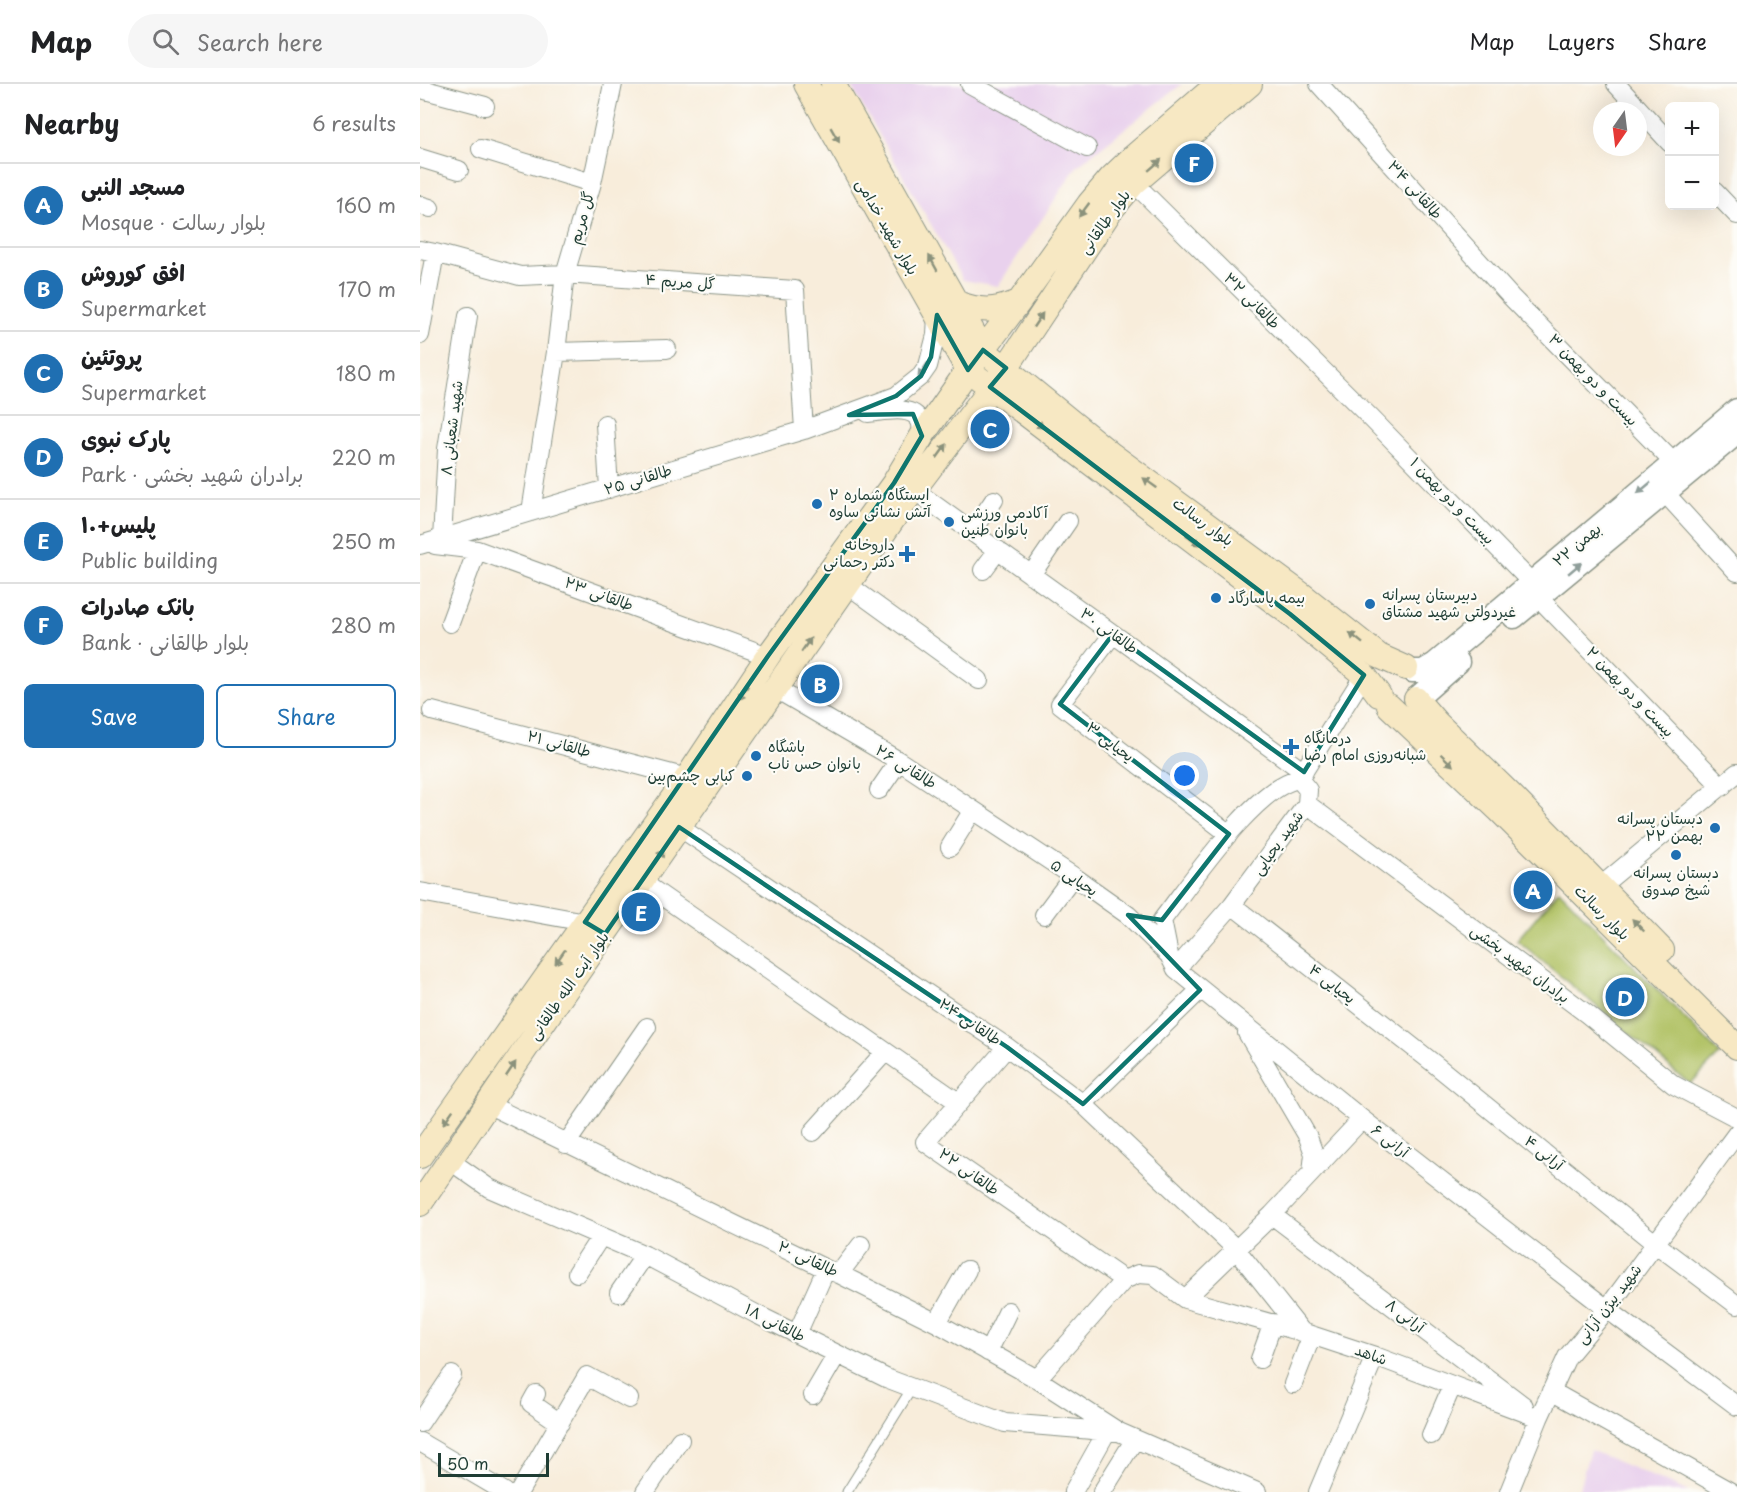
<!DOCTYPE html>
<html lang="en">
<head>
<meta charset="utf-8">
<style>
	body { margin:0; font-family:"Playpen Sans","Playpen Sans Arabic",sans-serif; background:#f6f6f6; color:#202124 }
	.controls { position:absolute; right:18px; top:18px; display:grid; overflow:hidden; border-radius:9px; box-shadow:0 6px 24px #0002 }
	.controls button { width:54px; height:54px; display:grid; place-items:center; padding:0; border:0; border-bottom:2px solid #e0e0e0; background:#fff; color:#202124; font:30px sans-serif }
	.compass { position:absolute; left:1173px; top:18px; width:54px; height:54px; border-radius:50%; background:#fff; box-shadow:0 6px 24px #0002; rotate:194deg }
	.scale { position:absolute; left:18px; bottom:15px; width:111px; box-sizing:border-box; padding-left:6px; border:3px solid #1f3d34; border-top:0; font-size:16px; line-height:21px; white-space:nowrap; color:#1f3d34; -webkit-text-stroke:4px #fdfcf7; paint-order:stroke }
	.you { position:absolute; left:765px; top:692px; width:21px; height:21px; margin:-15px; border:4px solid #fff; border-radius:50%; background:#1a73e8; box-shadow:0 0 0 9px #1a73e833 }
	.badge { display:grid; place-items:center; width:39px; height:39px; border-radius:50%; background:#1f6fb2; color:#fff; font-size:20px; font-weight:700 }
	.pin { position:absolute; translate:-50% -50%; border:3px solid #fff; box-shadow:0 2px 6px #0006 }
	.list { margin:0; padding:0; list-style:none }
	h2 { display:flex; justify-content:space-between; align-items:center; height:78px; margin:0; padding:0 24px; font-size:26px }
	h2 small { font-size:20px; font-weight:400; color:#757577 }
	.list li { display:grid; grid-template-columns:39px 1fr auto; gap:18px; align-items:center; box-sizing:border-box; height:84px; padding:0 24px; border-top:2px solid #e0e0e0 }
	.list b { display:block; font-size:22px; white-space:nowrap }
	.list p { margin:0; font-size:20px; white-space:nowrap; color:#757577 }
	.list em { font-size:20px; font-style:normal; color:#757577 }
	.actions { display:flex; gap:12px; padding:18px 24px }
	.actions a { flex:1; padding:14px 0; border:2px solid #1f6fb2; border-radius:9px; text-align:center; font-size:21px; color:#1f6fb2 }
	.actions .main { background:#1f6fb2; color:#fff }
	.icon { flex:none; width:33px; height:33px; fill:none; stroke:currentColor; stroke-width:2; stroke-linecap:round; stroke-linejoin:round }
	.map { position:relative; flex:none; width:1317px; height:1408px; overflow:hidden }
	header { display:flex; align-items:center; gap:36px; box-sizing:border-box; height:84px; padding:0 30px; background:#fff; border-bottom:2px solid #e0e0e0 }
	header strong { font-size:28px }
	nav { display:flex; gap:33px; margin-inline-start:auto; font-size:21px }
	.search { width:420px; height:54px; background:#f6f6f6; display:flex; align-items:center; gap:15px; box-sizing:border-box; padding:0 21px; border-radius:33px; color:#757577; font-size:22px }
	main { display:flex }
	aside { flex:1; background:#fff }
	.map>svg:first-child { display:block }
	.built { fill:#e9d1ed }
	.green { fill:#b2c367; stroke:#68804e; stroke-width:1.5 }
	.lines { fill:none; stroke-linecap:round; stroke-linejoin:round }
	.service-casing { stroke:#8c9588; stroke-width:11 }
	.minor-casing { stroke:#8c9588; stroke-width:20 }
	.tertiary-casing { stroke:#8c9588; stroke-width:25 }
	.secondary-casing { stroke:#8c9588; stroke-width:26 }
	.service { stroke:#fff; stroke-width:9 }
	.minor { stroke:#fff; stroke-width:18 }
	.tertiary { stroke:#fff; stroke-width:22 }
	.secondary { stroke:#f7e8c3; stroke-width:24 }
	.oneway { fill:#8b927c }
	.oneway2 { fill:#8f9e9a }
	.marked { fill:none; stroke:#0f766e; stroke-width:4.5; stroke-linejoin:round }
	.poi-dot { fill:#1f6fb2; stroke:#fdfcf7; stroke-width:2 }
	.labels { text-anchor:middle; stroke-width:4.5; stroke-linejoin:round; paint-order:stroke }
	.street-label { font-size:15px; fill:#1f3d34; stroke:#fdfcf7 }
	.poi-label { font-size:15px; fill:#1f3d34; stroke:#fdfcf7; text-anchor:start }
</style>
</head>
<body>
<header>
<strong>Map</strong>
<div class="search"><svg class="icon" aria-label="search" viewBox="0 0 24 24"><circle cx="10" cy="10" r="6"/><path d="M15 15l6 6"/></svg>Search here</div>
<nav><a>Map</a><a>Layers</a><a>Share</a></nav>
</header>
<main>
<aside>
<h2>Nearby<small>6 results</small></h2>
<ul class="list">
<li><span class="badge">A</span><div><b>مسجد النبی</b><p>Mosque · بلوار رسالت</p></div><em>160 m</em></li>
<li><span class="badge">B</span><div><b>افق کوروش</b><p>Supermarket</p></div><em>170 m</em></li>
<li><span class="badge">C</span><div><b>پروتئین</b><p>Supermarket</p></div><em>180 m</em></li>
<li><span class="badge">D</span><div><b>پارک نبوی</b><p>Park · برادران شهید بخشی</p></div><em>220 m</em></li>
<li><span class="badge">E</span><div><b>پلیس+۱۰</b><p>Public building</p></div><em>250 m</em></li>
<li><span class="badge">F</span><div><b>بانک صادرات</b><p>Bank · بلوار طالقانی</p></div><em>280 m</em></li>
</ul>
<div class="actions"><a class="main">Save</a><a>Share</a></div>
</aside>
<div class="map">
<svg width="1317" height="1408" viewBox="0 0 1317 1408">
	<rect width="100%" height="100%" fill="#fdfcf7"/>
	<filter id="ink" filterUnits="userSpaceOnUse"><feTurbulence type="fractalNoise" baseFrequency=".0167" numOctaves="2"/><feDisplacementMap in="SourceGraphic" scale="12" xChannelSelector="R" yChannelSelector="G"/><feConvolveMatrix kernelMatrix="1 2 1 2 8 2 1 2 1" color-interpolation-filters="sRGB"/></filter>
	<filter id="wash" filterUnits="userSpaceOnUse"><feTurbulence type="fractalNoise" baseFrequency=".008" numOctaves="4" result="noise"/><feDisplacementMap in="SourceGraphic" scale="24" xChannelSelector="R" yChannelSelector="G"/><feGaussianBlur stdDeviation="1.35" result="paint"/><feColorMatrix in="noise" values="0 0 0 0 0 0 0 0 0 0 0 0 0 0 0 0 0 1.4 0 .05"/><feComposite in="paint" operator="in"/></filter>
	<g filter="url(#wash)">
		<rect width="100%" height="100%" fill="#f8eddb"/>
		<path class="built" d="M430,0h332l-105,82 -79,120 -35,-6z
			M1170,1366l99,42h-111z"/>
		<path class="green" d="M1139,806l161,164 -30,30 -173,-144z"/>
	</g>
	<g filter="url(#ink)">
		<g class="lines">
			<g class="service-casing">
				<path id="service" d="M427,1408l65,-104"/>
			</g>
			<g class="minor-casing">
				<path id="minor" d="M550,0l117,64
					M899,0l192,213 163,166
					M1196,0l54,59
					M5,6l60,16
					M61,65l111,34
					M0,74l39,12
					M714,99l237,235 161,165
					M1294,107l23,24
					M0,121l10,3
					M0,166l15,3 85,23 45,-2 230,16 9,140
					M0,251l15,-82
					M136,268l111,-3
					M448,329c15,-1 44,-9 52,8 2,4 1,11 2,15
					M185,340l4,65
					M494,406l390,282
					M1245,409l72,79
					M111,428l25,-160 9,-78 27,-91 21,-99
					M552,448l22,-32
					M22,455l5,-90 21,-133
					M0,461l384,-115 92,-34 25,-20 7,-10 8,-31 1,-20
					M15,461l42,5 291,106
					M563,486l15,-20
					M611,491l37,-54
					M428,501l131,95
					M1119,514l183,189
					M30,539l27,-73
					M693,550l-53,70 169,130
					M356,605l123,72 174,115 55,39 41,40
					M12,627l255,67
					M879,695c-43,6 -109,105 -137,141l7,35 7,14 186,150 245,190 130,97
					M459,706l20,-29
					M887,720l280,210 87,71 63,33
					M259,743l328,220 76,57 153,145 66,83 73,24 164,62
					M530,763l23,-37
					M222,798l316,220
					M1181,802l136,-113
					M0,808l165,30
					M812,821l200,157 224,182 81,61
					M624,831l29,-39
					M756,885l56,-64 75,-101 1,-14 -9,-11 65,-104
					M827,949l61,104 6,17 -2,18
					M587,963l-82,95 199,138 14,-6 15,1 32,24 117,33
					M67,1020l339,165 13,5 98,49 100,56 82,53 138,60
					M663,1020l117,-114
					M393,1048l72,-80
					M146,1060l81,-117
					M29,1076l40,28 156,67 111,59 130,64 119,45 112,9
					M852,1131l252,191
					M157,1189l24,-37
					M419,1190l22,-29
					M199,1209l26,-38
					M765,1215l87,-84 90,-96
					M517,1239l30,-53
					M377,1250l29,-65
					M568,1268l20,-41
					M840,1275l13,-36
					M617,1295l87,-99
					M873,1300l19,-49
					M1131,1307l180,101
					M116,1310l-5,9 29,20
					M393,1311l24,-41
					M0,1339l32,-48
					M1011,1351l21,-49
					M0,1358l85,50
					M99,1408l68,-116 42,23
					M225,1408l35,-52
					M653,1408l34,-61
					M682,1408l33,-53
					M898,1408l57,-136
					M1089,1408l30,-74 28,-61 40,-48 130,-176"/>
			</g>
			<g class="tertiary-casing">
				<path id="tertiary" d="M1094,533l223,-184
					M992,587h11l12,-7 302,-254
					M996,615l42,-37"/>
			</g>
			<g class="secondary-casing">
				<path id="secondary" d="M386,0l162,286 322,244 74,61 15,20
					M413,0l150,266 129,105 189,139 78,62 27,12
					M534,218c26,10 39,10 65,0
					M996,615l20,23 76,74 150,154
					M969,622l110,104 238,237
					M0,1072l267,-378 81,-122 126,-173 28,-47 46,-66 51,-68 70,-98 22,-26 22,-21 85,-73
					M0,1120l138,-203 354,-509 94,-124 105,-158 23,-27 116,-99"/>
			</g>
			<use href="#service" class="service"/>
			<use href="#minor" class="minor"/>
			<use href="#tertiary" class="tertiary"/>
			<use href="#secondary" class="secondary"/>
		</g>
		<defs><path id="oneway-solid" d="M-6-.8H1V-3.2L6.5 0L1 3.2V.8H-6Z" transform="scale(1.5)"/></defs>
		<g class="oneway">
			<use href="#oneway-solid" transform="translate(415 51) rotate(60)"/>
			<use href="#oneway-solid" transform="translate(735 81) rotate(-41)"/>
			<use href="#oneway-solid" transform="translate(664 126) rotate(127)"/>
			<use href="#oneway-solid" transform="translate(513 179) rotate(-119)"/>
			<use href="#oneway-solid" transform="translate(618 236) rotate(-56)"/>
			<use href="#oneway-solid" transform="translate(617 339) rotate(37)"/>
			<use href="#oneway-solid" transform="translate(522 367) rotate(-54)"/>
			<use href="#oneway-solid" transform="translate(730 399) rotate(-144)"/>
			<use href="#oneway-solid" transform="translate(773 456) rotate(37)"/>
			<use href="#oneway-solid" transform="translate(936 554) rotate(-141)"/>
			<use href="#oneway-solid" transform="translate(386 561) rotate(-56)"/>
			<use href="#oneway-solid" transform="translate(323 609) rotate(124)"/>
			<use href="#oneway-solid" transform="translate(1027 676) rotate(44)"/>
			<use href="#oneway-solid" transform="translate(239 773) rotate(-55)"/>
			<use href="#oneway-solid" transform="translate(1218 841) rotate(-134)"/>
			<use href="#oneway-solid" transform="translate(140 873) rotate(125)"/>
			<use href="#oneway-solid" transform="translate(91 985) rotate(-56)"/>
			<use href="#oneway-solid" transform="translate(28 1033) rotate(125)"/>
		</g>
		<g class="oneway2">
			<use href="#oneway-solid" transform="translate(503 286) rotate(124)"/>
			<use href="#oneway-solid" transform="translate(1224 404) rotate(140)"/>
			<use href="#oneway-solid" transform="translate(1155 484) rotate(-40)"/>
		</g>
	</g>
	<path class="marked" d="M517,231l31,55 15,-20 23,18 -16,19 300,227 74,61 -60,97 -191,-138 -53,70 169,130 -67,86 -34,-5 72,75 -117,114 -76,-57 -328,-220 -74,107 -20,-12 183,-266 126,-173 28,-47 -9,-22 -64,1 47,-19 25,-20 10,-19z"/>
	<g class="poi-dot">
		<circle cx="397" cy="420" r="6"/>
		<circle cx="529" cy="438" r="6"/>
		<path d="M484 461h6v6h6v6h-6v6h-6v-6h-6v-6h6z"/>
		<circle cx="796" cy="514" r="6"/>
		<circle cx="950" cy="520" r="6"/>
		<path d="M868 654h6v6h6v6h-6v6h-6v-6h-6v-6h6z"/>
		<circle cx="336" cy="672" r="6"/>
		<circle cx="327" cy="692" r="6"/>
		<circle cx="1295" cy="744" r="6"/>
		<circle cx="1256" cy="771" r="6"/>
	</g>
	<g class="labels">
		<g class="street-label">
			<text transform="translate(995 106) rotate(48)" y="5">طالقانی ۳۴</text>
			<text transform="translate(162 134) rotate(-74)" y="5">گل مریم</text>
			<text transform="translate(685 138) rotate(-54)" y="5">بلوار طالقانی</text>
			<text transform="translate(467 143) rotate(60)" y="5">بلوار شهید خدامی</text>
			<text transform="translate(260 198) rotate(4)" y="5">گل مریم ۴</text>
			<text transform="translate(832 217) rotate(45)" y="5">طالقانی ۳۲</text>
			<text transform="translate(1173 296) rotate(46)" y="5">بیست و دو بهمن ۳</text>
			<text transform="translate(32 344) rotate(-83)" y="5">شهید شعبانی ۸</text>
			<text transform="translate(218 396) rotate(-17)" y="5">طالقانی ۲۵</text>
			<text transform="translate(1032 417) rotate(46)" y="5">بیست و دو بهمن ۱</text>
			<text transform="translate(783 438) rotate(36)" y="5">بلوار رسالت</text>
			<text transform="translate(1157 461) rotate(-40)" y="5">۲۲ بهمن</text>
			<text transform="translate(179 510) rotate(20)" y="5">طالقانی ۲۳</text>
			<text transform="translate(689 547) rotate(36)" y="5">طالقانی ۳۰</text>
			<text transform="translate(1210 608) rotate(46)" y="5">بیست و دو بهمن ۲</text>
			<text transform="translate(690 658) rotate(37)" y="5">یحیایی ۳</text>
			<text transform="translate(139 660) rotate(15)" y="5">طالقانی ۲۱</text>
			<text transform="translate(486 683) rotate(32)" y="5">طالقانی ۲۶</text>
			<text transform="translate(858 759) rotate(-54)" y="5">شهید یحیایی</text>
			<text transform="translate(654 794) rotate(34)" y="5">یحیایی ۵</text>
			<text transform="translate(1182 829) rotate(45)" y="5">بلوار رسالت</text>
			<text transform="translate(1100 880) rotate(37)" y="5">برادران شهید بخشی</text>
			<text transform="translate(912 900) rotate(38)" y="5">یحیایی ۴</text>
			<text transform="translate(149 902) rotate(-55)" y="5">بلوار آیت الله طالقانی</text>
			<text transform="translate(550 938) rotate(34)" y="5">طالقانی ۲۴</text>
			<text transform="translate(970 1057) rotate(38)" y="5">آرانی ۶</text>
			<text transform="translate(1124 1069) rotate(39)" y="5">آرانی ۴</text>
			<text transform="translate(549 1088) rotate(35)" y="5">طالقانی ۲۲</text>
			<text transform="translate(388 1175) rotate(25)" y="5">طالقانی ۲۰</text>
			<text transform="translate(1189 1220) rotate(-52)" y="5">شهید بیژن آرانی</text>
			<text transform="translate(985 1232) rotate(37)" y="5">آرانی ۸</text>
			<text transform="translate(355 1239) rotate(27)" y="5">طالقانی ۱۸</text>
			<text transform="translate(951 1271) rotate(20)" y="5">شاهد</text>
		</g>
		<g class="poi-label">
			<text x="409" y="416">ایستگاه شماره ۲<tspan x="409" dy="17">آتش نشانی ساوه</tspan></text>
			<text x="541" y="434">آکادمی ورزشی<tspan x="541" dy="17">بانوان طنین</tspan></text>
			<text x="475" y="466" text-anchor="end">داروخانه<tspan x="475" dy="17">دکتر رحمانی</tspan></text>
			<text x="962" y="516">دبیرستان پسرانه<tspan x="962" dy="17">غیردولتی شهید مشتاق</tspan></text>
			<text x="808" y="519">بیمه پاسارگاد</text>
			<text x="884" y="659">درمانگاه<tspan x="884" dy="17">شبانه‌روزی امام رضا</tspan></text>
			<text x="348" y="668">باشگاه<tspan x="348" dy="17">بانوان حس ناب</tspan></text>
			<text x="315" y="697" text-anchor="end">کبابی چشم‌بین</text>
			<text x="1283" y="740" text-anchor="end">دبستان پسرانه<tspan x="1283" dy="17">۲۲ بهمن</tspan></text>
			<text x="1256" y="794" text-anchor="middle">دبستان پسرانه<tspan x="1256" dy="17">شیخ صدوق</tspan></text>
		</g>
	</g>
</svg>
<div class="controls">
<button>+</button>
<button>−</button>
</div>
<svg class="compass" viewBox="-18 -18 36 36"><path d="M0-13l5 13h-10z" fill="#e53935"/><path d="M0 13l5-13h-10z" fill="#757577"/></svg>
<div class="scale">50 m</div>
<div class="you"></div>
<div class="pin badge" style="left:1113px;top:806px">A</div>
<div class="pin badge" style="left:400px;top:600px">B</div>
<div class="pin badge" style="left:570px;top:345px">C</div>
<div class="pin badge" style="left:1205px;top:913px">D</div>
<div class="pin badge" style="left:221px;top:828px">E</div>
<div class="pin badge" style="left:774px;top:79px">F</div>
</div>
</main>
</body>
</html>
